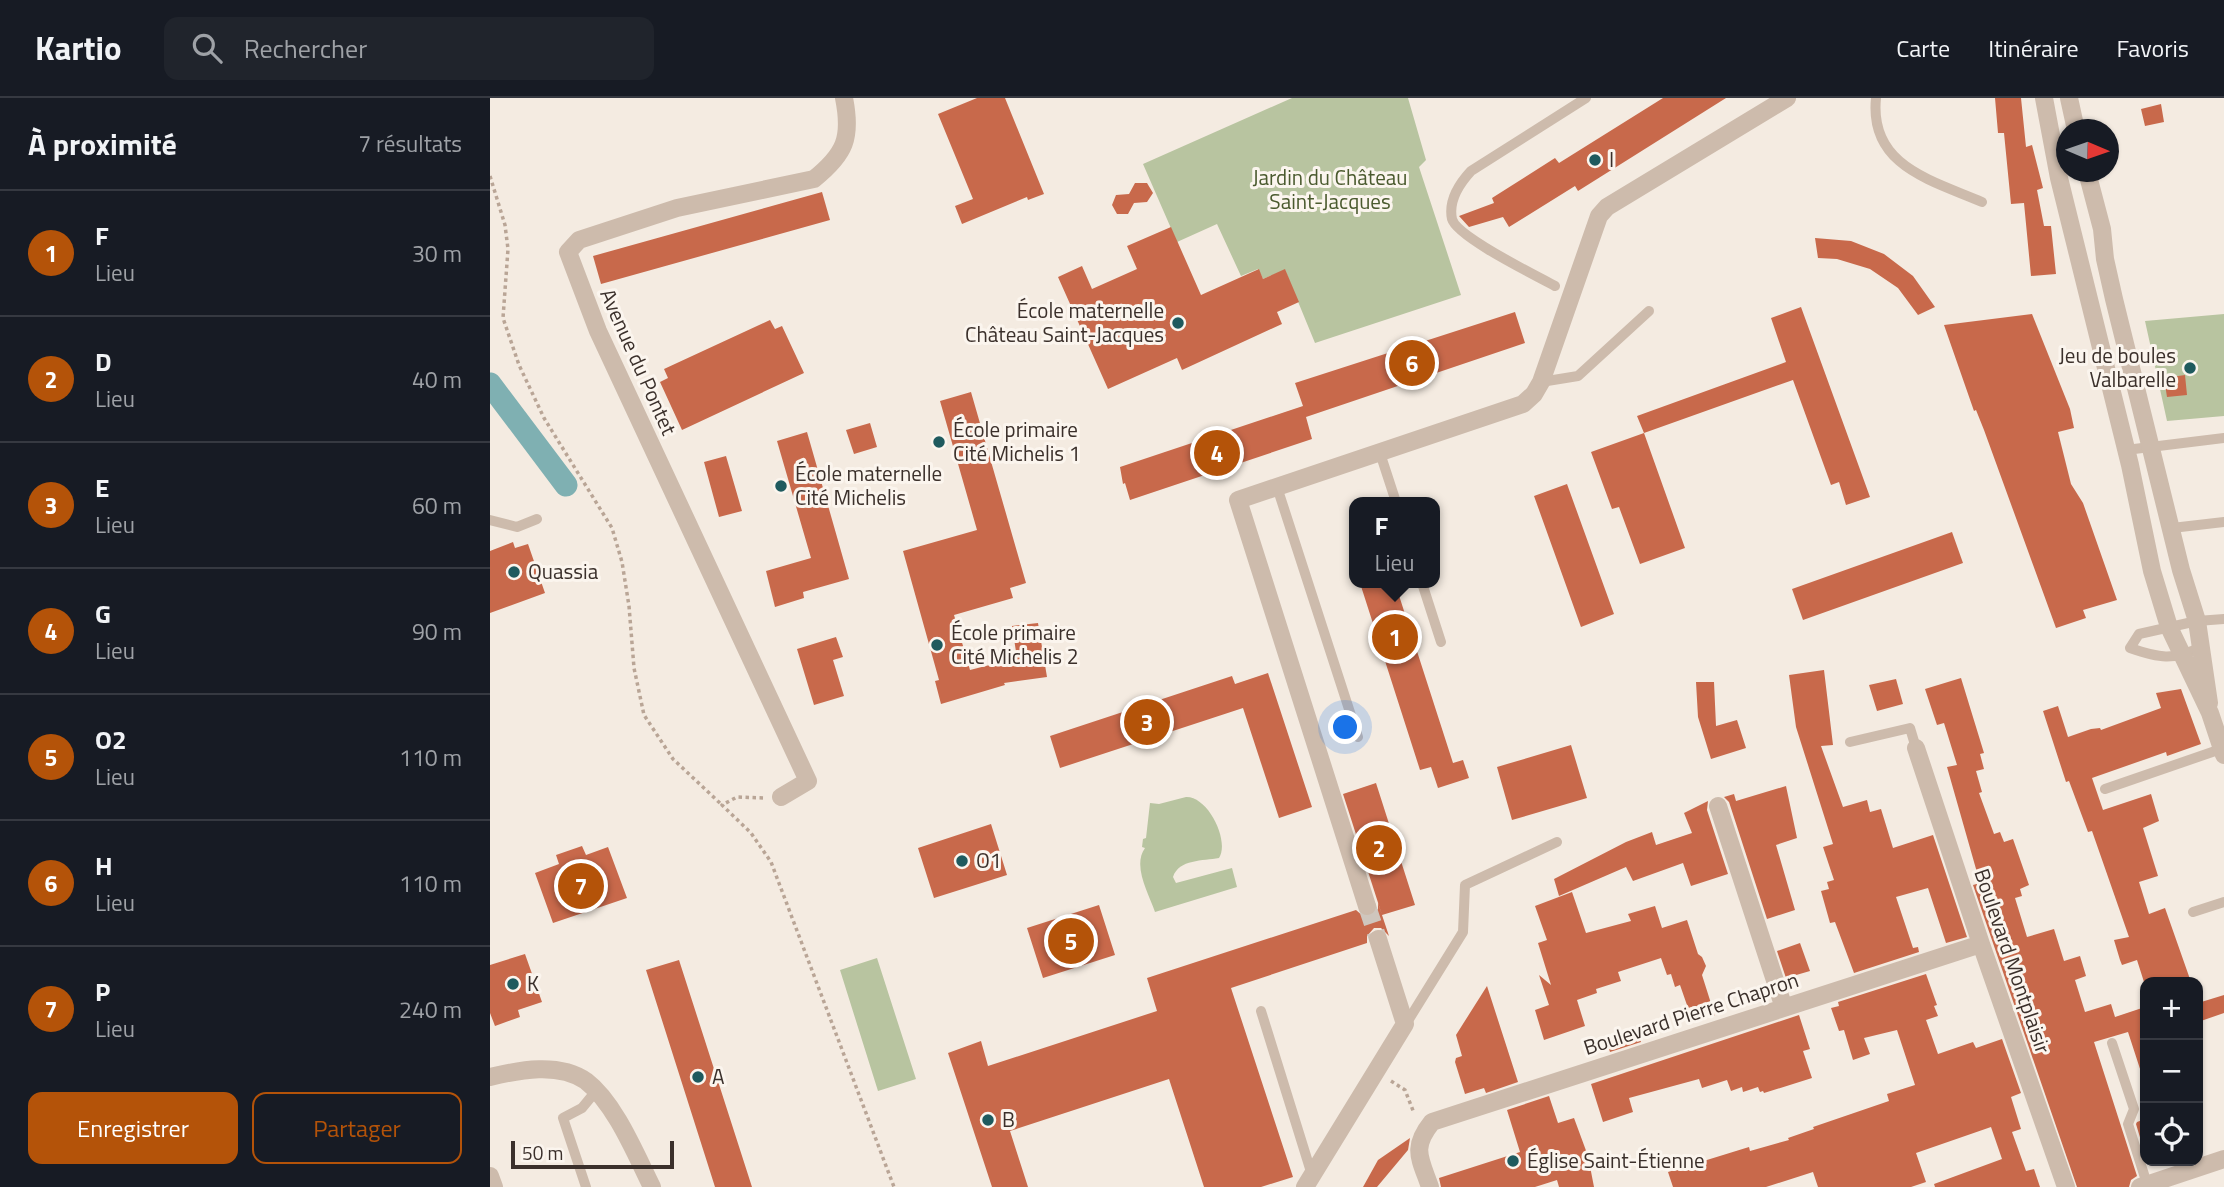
<!DOCTYPE html>
<html lang="fr">
<head>
<meta charset="utf-8">
<style>
	body { margin:0; font-family:"Titillium Web",sans-serif; background:#20242c; color:#f1f3f6 }
	.controls { position:absolute; right:21px; bottom:21px; display:grid; overflow:hidden; border-radius:14px; box-shadow:0 2px 5px #0004 }
	.controls button { width:63px; height:63px; display:grid; place-items:center; padding:0; border:0; border-bottom:2px solid #363941; background:#171b24; color:#f1f3f6; font:35px sans-serif }
	.compass { position:absolute; left:1566px; top:21px; width:63px; height:63px; border-radius:50%; background:#171b24; box-shadow:0 2px 5px #0004; rotate:92deg }
	.scale { position:absolute; left:21px; bottom:18px; width:163px; box-sizing:border-box; padding-left:7px; border:4px solid #3b302b; border-top:0; font-size:19px; line-height:24px; white-space:nowrap; color:#3b302b; -webkit-text-stroke:5px #fbf5ee; paint-order:stroke }
	.you { position:absolute; left:856px; top:630px; width:24px; height:24px; margin:-18px; border:5px solid #fff; border-radius:50%; background:#1a73e8; box-shadow:0 0 0 10px #1a73e833 }
	.badge { display:grid; place-items:center; width:46px; height:46px; border-radius:50%; background:#b45309; color:#fff; font-size:23px; font-weight:700 }
	.pin { position:absolute; translate:-50% -50%; border:4px solid #fff; box-shadow:0 2px 7px #0006 }
	.popup { position:absolute; left:859px; top:399px; width:91px; height:91px; box-sizing:border-box; display:grid; place-content:center; border-radius:14px; background:#171b24; filter:drop-shadow(0 2px 5px #0005); font-size:23px; white-space:nowrap; color:#9ea1a6 }
	.popup b { font-size:26px; color:#f1f3f6 }
	.popup::after { content:''; position:absolute; left:50%; top:100%; margin-left:-14px; border:14px solid transparent; border-top-color:#171b24 }
	.list { margin:0; padding:0; list-style:none }
	h2 { display:flex; justify-content:space-between; align-items:center; height:91px; margin:0; padding:0 28px; font-size:30px }
	h2 small { font-size:23px; font-weight:400; color:#9ea1a6 }
	.list li { display:grid; grid-template-columns:46px 1fr auto; gap:21px; align-items:center; box-sizing:border-box; height:126px; padding:0 28px; border-top:2px solid #363941 }
	.list b { display:block; font-size:26px; white-space:nowrap }
	.list p { margin:0; font-size:23px; white-space:nowrap; color:#9ea1a6 }
	.list em { font-size:23px; font-style:normal; color:#9ea1a6 }
	.actions { display:flex; gap:14px; padding:21px 28px }
	.actions a { flex:1; padding:16px 0; border:2px solid #b45309; border-radius:14px; text-align:center; font-size:24px; color:#b45309 }
	.actions .main { background:#b45309; color:#fff }
	.icon { flex:none; width:38px; height:38px; fill:none; stroke:currentColor; stroke-width:2; stroke-linecap:round; stroke-linejoin:round }
	.map { position:relative; flex:none; width:1734px; height:1089px; overflow:hidden }
	header { display:flex; align-items:center; gap:42px; box-sizing:border-box; height:98px; padding:0 35px; background:#171b24; border-bottom:2px solid #363941 }
	header strong { font-size:33px }
	nav { display:flex; gap:38px; margin-inline-start:auto; font-size:24px }
	.search { width:490px; height:63px; background:#20242c; display:flex; align-items:center; gap:18px; box-sizing:border-box; padding:0 24px; border-radius:14px; color:#9ea1a6; font-size:26px }
	main { display:flex }
	aside { flex:1; background:#171b24 }
	.map>svg:first-child { display:block }
	.green { fill:#b8c4a0 }
	.lines { fill:none; stroke-linecap:round; stroke-linejoin:round }
	.canal { stroke:#7fb0b2; stroke-width:23 }
	.building { fill:#c8694b }
	.minor-tunnel { stroke:#cfc6bd; stroke-width:18; stroke-dasharray:18 9; stroke-linecap:butt }
	.path { stroke:#b9a596; stroke-width:3.5; stroke-dasharray:3.5 3.5; stroke-linecap:butt }
	.service { stroke:#cdbbac; stroke-width:10 }
	.minor { stroke:#cdbbac; stroke-width:18 }
	.tertiary { stroke:#cdbbac; stroke-width:18 }
	.poi-dot { fill:#1f5a5e; stroke:#fbf5ee; stroke-width:2.5 }
	.labels { text-anchor:middle; stroke-width:6; stroke-linejoin:round; paint-order:stroke }
	.poi-label { font-size:21px; fill:#3b302b; stroke:#fbf5ee; text-anchor:start }
	.park-label { font-size:21px; fill:#4a5a2e; stroke:#fbf5ee }
	.street-label { font-size:21px; fill:#3b302b; stroke:#fbf5ee }
</style>
</head>
<body>
<header>
<strong>Kartio</strong>
<div class="search"><svg class="icon" aria-label="search" viewBox="0 0 24 24"><circle cx="10" cy="10" r="6"/><path d="M15 15l6 6"/></svg>Rechercher</div>
<nav><a>Carte</a><a>Itinéraire</a><a>Favoris</a></nav>
</header>
<main>
<aside>
<h2>À proximité<small>7 résultats</small></h2>
<ul class="list">
<li><span class="badge">1</span><div><b>F</b><p>Lieu</p></div><em>30 m</em></li>
<li><span class="badge">2</span><div><b>D</b><p>Lieu</p></div><em>40 m</em></li>
<li><span class="badge">3</span><div><b>E</b><p>Lieu</p></div><em>60 m</em></li>
<li><span class="badge">4</span><div><b>G</b><p>Lieu</p></div><em>90 m</em></li>
<li><span class="badge">5</span><div><b>O2</b><p>Lieu</p></div><em>110 m</em></li>
<li><span class="badge">6</span><div><b>H</b><p>Lieu</p></div><em>110 m</em></li>
<li><span class="badge">7</span><div><b>P</b><p>Lieu</p></div><em>240 m</em></li>
</ul>
<div class="actions"><a class="main">Enregistrer</a><a>Partager</a></div>
</aside>
<div class="map">
<svg width="1734" height="1089" viewBox="0 0 1734 1089">
	<rect width="100%" height="100%" fill="#f4ebe1"/>
	<path class="green" d="M802,0h116l18,62 -7,7 42,128 -146,48 -30,-73 -22,9 -5,-10 -17,7 -24,-52 -40,18 -34,-78z
		M1734,216v102l-57,5 -22,-100z
		M696,699c22,-1 44,44 33,61 -16,3 -40,1 -46,19l3,6 56,-15 5,19 -82,25c-6,-18 -23,-46 -10,-64l-3,-1 1,-8 3,-1 4,-35 9,1z
		M387,860l39,121 -38,12 -38,-121z"/>
	<g class="lines">
		<path class="canal" d="M0,286l76,101"/>
	</g>
	<path class="building" d="M487,0h28l39,96 -16,6 -1,-3 -65,27 -7,-18 18,-7 -35,-85z
		M1173,0h63l-148,93 -3,-5 -66,41 -6,-10 -34,10 -10,-11 35,-13 -2,-5 63,-40 4,5z
		M1505,0h26l5,49 6,-2 11,43 -6,2 7,36h7l5,48 -25,2 -7,-73 -13,1 -7,-71h-6z
		M1671,6l3,18 -19,4 -4,-17z
		M645,85h12l6,10 -6,9 -13,1 -6,11h-11l-5,-9 4,-10 13,-1z
		M332,94l8,28 -229,64 -8,-28z
		M681,129l30,68 58,-26 4,10 22,-10 14,33 -22,10 5,12 -100,46 -5,-12 -69,31 -50,-112 24,-11 10,23 45,-20 -10,-23z
		M1325,140l36,3 33,13 29,22 22,31 -17,8 -20,-27 -28,-19 -33,-10 -19,-1z
		M1311,209l69,190 -24,8 -7,-23 -8,3 -38,-105 -149,53 -7,-17 149,-54 -15,-44z
		M1025,214l10,31 -219,74 6,22 -182,61 -5,-17 -2,1 -3,-17 183,-61 -8,-23z
		M1542,216l38,95 4,19 -16,4 13,52 12,19 34,97 -34,10 3,8 -30,10 -72,-198 -8,-20 -2,1 -30,-86z
		M280,222l5,9 7,-3 22,47 -122,57 -22,-48 8,-4 -4,-9z
		M1695,277l2,20 -20,2 -3,-19z
		M481,294l55,191 -16,5 3,10 -59,17 16,55 47,-12 -5,-32 26,-3 9,54 -43,6 1,2 -64,19 -6,-23 4,-1 -36,-129 74,-21 -37,-129z
		M380,325l7,24 -23,7 -8,-24z
		M317,334l42,147 -46,13 1,6 -29,9 -9,-36 45,-13 -34,-117z
		M1154,335l41,115 -45,16 -21,-57 -7,2 -21,-57z
		M236,358l16,55 -23,6 -15,-55z
		M1077,386l47,130 -33,13 -47,-131z
		M1462,434l11,31 -160,57 -11,-31z
		M23,444l2,6 13,-4 17,49 -55,20v-62z
		M870,485h35l58,180 10,-3 6,18 -31,10 -7,-21 -11,3z
		M346,539l7,20 -10,3 11,36 -30,9 -17,-56z
		M1334,572l9,75 -12,1 22,61 24,-7 3,12 11,-3 12,39 40,-13 34,102 -21,6 -18,-55 -32,9 17,51 5,-1 1,5 -65,21 -19,-51 -5,1 -9,-32 8,-2 -2,-7 7,-2 -11,-33 10,-3 -37,-117 -7,-52z
		M778,575l44,134 -33,11 -36,-110 -183,60 -10,-32 182,-60 3,8z
		M1471,580l23,75 -4,1 4,15 -8,2 6,21 -3,1 15,41 6,-2 4,10 9,-3 16,46 -9,4 2,7 -7,2 12,39 27,-8 10,32 16,-5 6,20 -11,4 10,32 26,-8 4,13 30,-10v68h-3l-14,-43 -34,10 43,134 -6,4 -2,7h-52l-104,-302 7,-2 -33,-116 10,-2 -13,-42 -7,2 -12,-36z
		M1406,581l7,25 -26,7 -8,-26z
		M1206,584h18l2,44 21,-6 9,28 -35,11 -13,-42z
		M1691,591l20,55 -34,12 -1,-4 -74,26 11,32 48,-16 8,27 -16,7 15,48 -19,6 10,32 16,-6 26,74h-47l-7,-22 -15,5 -2,-5 -6,-20 15,-3 -37,-106 -4,1 -19,-51 -3,1 -23,-71 15,-5 10,31 23,-8 9,-1 1,2 60,-22 -5,-15z
		M1081,647l16,53 -75,22 -15,-53z
		M886,685l39,122 -33,10 -39,-121z
		M1296,688l11,52 -21,7 19,65 -28,9 -38,-117 -5,-5 10,-3 2,7z
		M1218,703l-1,9 21,64 -37,12 -8,-23 -50,18 -7,-14 -67,29 -5,-17 72,-37 26,-10 4,13 36,-12 -8,-20z
		M501,726l16,51 -73,23 -16,-50z
		M92,748l4,9 22,-8 19,51 -74,25 -18,-50 24,-9 -3,-9z
		M1082,794l14,41 45,-12 -3,-7 27,-8 7,22 25,-8 11,34 4,3 4,9 -4,9 13,41 -20,-10 -7,2 -8,-23 -5,2 -4,-13 -4,1 -6,-17 -43,14 3,9 -25,8 1,4 -20,7 8,26 -41,14 -9,-30 14,-5 -10,-30 12,10 -13,-42 9,-3 -12,-34z
		M888,805l11,33 -8,-8h-7l-7,8v7l-136,45 62,189 -32,10h-57l-35,-108 -159,52 18,56h-36l-44,-134 33,-12 7,25 169,-55 -10,-33 209,-68 8,7h7l7,-8z
		M609,807l16,50 -72,23 -16,-50z
		M1310,845l10,28 -24,7 -9,-27z
		M35,856l17,48 -24,8 2,7 -25,9 -5,-13v-48z
		M189,862l73,227h-37l-69,-217z
		M1436,876l11,31 -3,1 4,10 -12,4 12,34 35,-12 3,6 26,-9 19,54 -10,4 10,32 -9,3 14,39 8,-2 6,18h-105l-1,-3 68,-25 -11,-32 -75,26 10,29 -15,5h-93l-5,-15 -47,15h-93l-5,-15 81,-25 1,4 39,-11 -1,-2 26,-9 -1,-2 76,-26 -2,-7 28,-9 -18,-55 -33,8 6,16 -17,6 -9,-30 -5,1 -8,-23 8,-2 -1,-4z
		M997,888l31,96 -32,11 -2,-5 -19,6 -10,-32 1,-4 6,-2 -6,-21z
		M1734,897v18l-26,9v-19z
		M1309,917l11,34 -7,2 9,27 -48,15 -1,-2 -3,1 -2,-5 -15,5 -1,-5 -11,4 -4,-11 -25,8 -3,-9 -70,19 4,14 -30,10 -12,-38z
		M1149,938l2,6 -31,10 -2,-6z
		M1059,998l9,27 16,-5 14,38 6,31h-35l-2,-7 -22,7h-94l-2,-9 81,-26 -13,-42z
		M1655,1021v35l-9,-30 1,-2z
		M920,1040l-2,12 -31,37h-14l15,-27z"/>
	<g class="lines">
		<path class="minor-tunnel" d="M877,808l11,33"/>
		<path class="path" d="M0,78l15,49 3,24 -5,69 16,47 25,53 68,110 10,34 7,44 5,62 10,47 29,44 49,46
			M273,700l-26,-1 -15,8 29,28 20,29 123,325
			M901,983l14,9 9,23"/>
		<path class="service" d="M1386,0c-7,68 55,82 106,104
			M1065,188c-20,-11 -98,-49 -103,-67 -4,-19 7,-35 19,-48l115,-73
			M1051,284l37,-6 71,-65
			M1636,352l98,-12
			M890,355l16,49
			M787,389l81,250
			M0,422l27,7 20,-8
			M1682,430l52,-6
			M932,485l19,59
			M1711,549c-28,14 -42,11 -71,1l9,-14 58,-13 27,-2
			M1360,644l60,-14 6,20
			M1615,691l116,-40
			M1703,814l31,-10
			M771,913l51,164
			M916,926l57,-92 2,-47 92,-43
			M1622,945l22,66 -6,15 20,63
			M96,1089l-23,-69 19,-10 14,-17"/>
		<path class="minor" d="M1426,650l65,196 85,243
			M291,699l27,-16 -210,-450 -30,-79 11,-12 98,-32 137,-29c31,-25 38,-41 30,-81
			M1228,708l66,202
			M877,808l-129,-406 285,-96 11,-10 7,-12 58,-166 8,-9 180,-109
			M0,979c29,-7 69,-15 96,4 29,22 50,74 66,106
			M0,1078l4,11
			M815,1089l100,-163 -27,-85
			M940,1089c-10,-29 -19,-39 2,-65l549,-178
			M1650,1089l84,-28"/>
		<path class="tertiary" d="M1554,0l15,80 71,287 22,106 17,56 41,86 14,42
			M1579,0l7,32
			M1597,74l15,57 3,30 9,40 67,271 16,51 12,82"/>
	</g>
	<g class="poi-dot">
		<circle cx="1105" cy="62" r="7"/>
		<circle cx="688" cy="225" r="7"/>
		<circle cx="1700" cy="270" r="7"/>
		<circle cx="449" cy="344" r="7"/>
		<circle cx="291" cy="388" r="7"/>
		<circle cx="24" cy="474" r="7"/>
		<circle cx="447" cy="547" r="7"/>
		<circle cx="472" cy="763" r="7"/>
		<circle cx="23" cy="886" r="7"/>
		<circle cx="208" cy="979" r="7"/>
		<circle cx="498" cy="1022" r="7"/>
		<circle cx="1023" cy="1063" r="7"/>
	</g>
	<g class="labels">
		<g class="poi-label">
			<text x="1119" y="69">I</text>
			<text x="674" y="220" text-anchor="end">École maternelle<tspan x="674" dy="24">Château Saint-Jacques</tspan></text>
			<text x="1686" y="265" text-anchor="end">Jeu de boules<tspan x="1686" dy="24">Valbarelle</tspan></text>
			<text x="463" y="339">École primaire<tspan x="463" dy="24">Cité Michelis 1</tspan></text>
			<text x="305" y="383">École maternelle<tspan x="305" dy="24">Cité Michelis</tspan></text>
			<text x="38" y="481">Quassia</text>
			<text x="461" y="542">École primaire<tspan x="461" dy="24">Cité Michelis 2</tspan></text>
			<text x="486" y="770">O1</text>
			<text x="37" y="893">K</text>
			<text x="222" y="986">A</text>
			<text x="512" y="1029">B</text>
			<text x="1037" y="1070">Église Saint-Étienne</text>
		</g>
		<g class="park-label">
			<text x="840" y="87">Jardin du Château<tspan x="840" dy="24">Saint-Jacques</tspan></text>
		</g>
		<g class="street-label">
			<text transform="translate(148 264) rotate(66)" y="7">Avenue du Pontet</text>
			<text transform="translate(1522 863) rotate(71)" y="7">Boulevard Montplaisir</text>
			<text transform="translate(1201 916) rotate(-18)" y="7">Boulevard Pierre Chapron</text>
		</g>
	</g>
</svg>
<div class="controls">
<button>+</button>
<button>−</button>
<button><svg class="icon" aria-label="locate" viewBox="0 0 24 24"><circle cx="12" cy="12" r="6"/><path d="M12 2v4M12 18v4M2 12h4M18 12h4"/></svg></button>
</div>
<svg class="compass" viewBox="-18 -18 36 36"><path d="M0-13l5 13h-10z" fill="#e53935"/><path d="M0 13l5-13h-10z" fill="#9ea1a6"/></svg>
<div class="scale">50 m</div>
<div class="you"></div>
<div class="pin badge" style="left:905px;top:539px">1</div>
<div class="popup"><b>F</b>Lieu</div>
<div class="pin badge" style="left:889px;top:750px">2</div>
<div class="pin badge" style="left:657px;top:624px">3</div>
<div class="pin badge" style="left:727px;top:355px">4</div>
<div class="pin badge" style="left:581px;top:843px">5</div>
<div class="pin badge" style="left:922px;top:265px">6</div>
<div class="pin badge" style="left:91px;top:788px">7</div>
</div>
</main>
</body>
</html>
